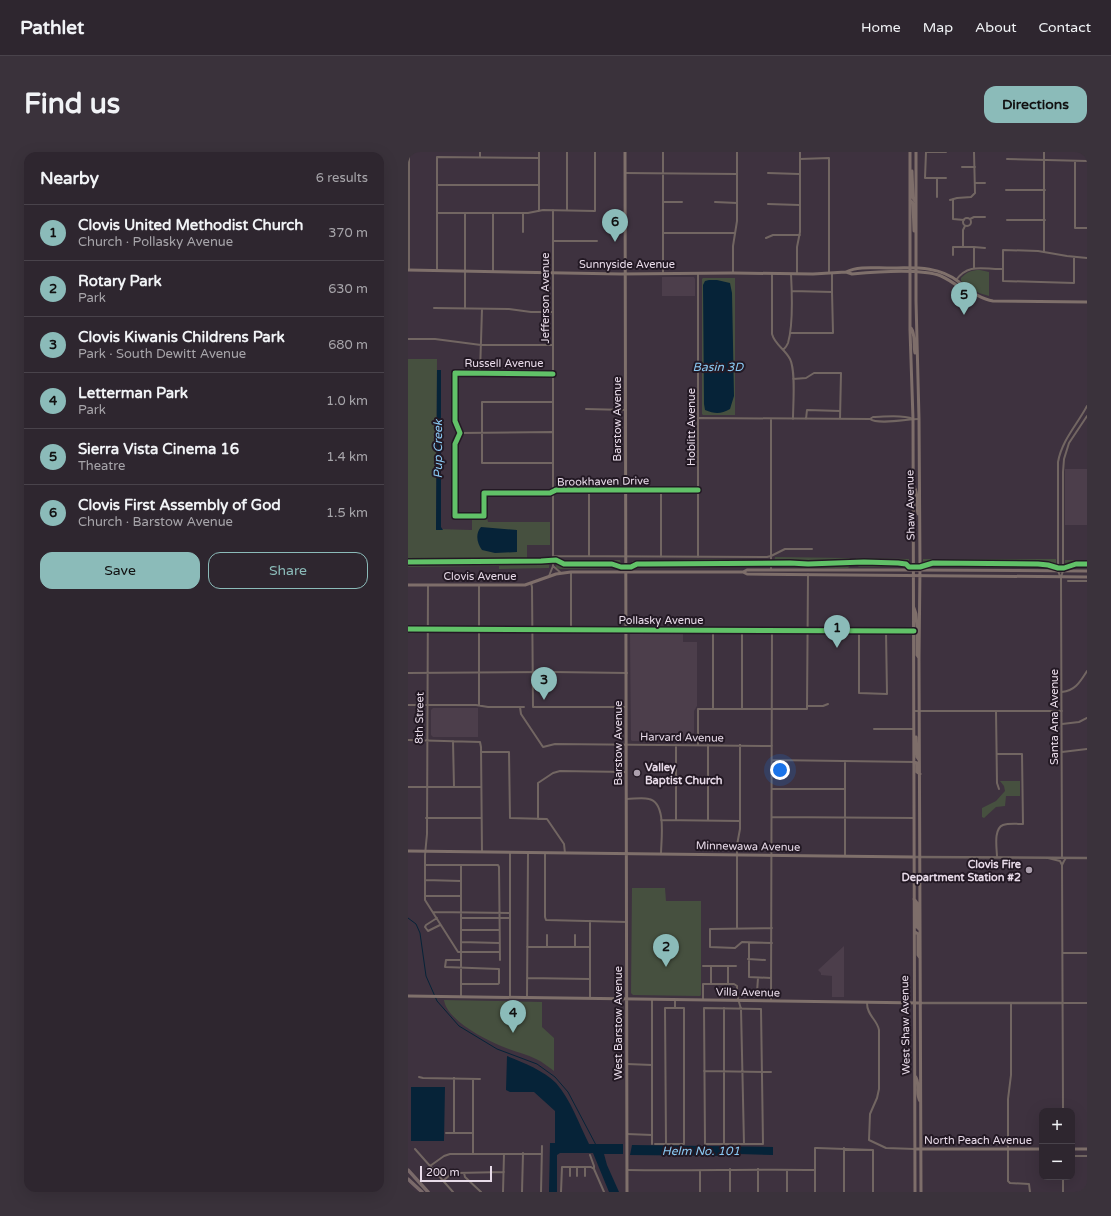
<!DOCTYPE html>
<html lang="en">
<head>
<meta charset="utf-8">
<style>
	body { margin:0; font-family:"Varela Round",sans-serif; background:#3a323b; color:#f1f3f6 }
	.controls { position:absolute; right:12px; bottom:12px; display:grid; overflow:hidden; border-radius:8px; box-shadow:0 4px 16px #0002 }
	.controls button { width:36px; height:36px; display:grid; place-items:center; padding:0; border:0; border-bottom:1px solid #49434b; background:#2e262f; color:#f1f3f6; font:20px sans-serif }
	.scale { position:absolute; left:12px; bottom:10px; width:72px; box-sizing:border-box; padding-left:4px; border:2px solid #e8dbe9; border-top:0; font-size:11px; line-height:14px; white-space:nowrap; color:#e8dbe9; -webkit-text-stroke:3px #231924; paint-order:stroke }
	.you { position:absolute; left:372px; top:618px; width:14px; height:14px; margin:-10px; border:3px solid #fff; border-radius:50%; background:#1a73e8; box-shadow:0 0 0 6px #1a73e833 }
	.badge { display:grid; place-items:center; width:26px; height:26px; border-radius:50%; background:#8bbbb9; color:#111; font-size:13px; font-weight:700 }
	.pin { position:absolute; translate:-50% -33px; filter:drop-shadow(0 1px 2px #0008) }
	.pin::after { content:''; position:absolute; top:21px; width:14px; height:12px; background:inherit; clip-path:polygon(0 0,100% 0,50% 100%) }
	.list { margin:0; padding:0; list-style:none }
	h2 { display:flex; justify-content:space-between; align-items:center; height:52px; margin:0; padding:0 16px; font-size:17px }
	h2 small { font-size:13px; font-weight:400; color:#a7a5aa }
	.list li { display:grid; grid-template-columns:26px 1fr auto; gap:12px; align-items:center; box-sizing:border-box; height:56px; padding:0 16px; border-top:1px solid #49434b }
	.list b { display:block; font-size:15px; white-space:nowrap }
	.list p { margin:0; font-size:13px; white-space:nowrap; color:#a7a5aa }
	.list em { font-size:13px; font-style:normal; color:#a7a5aa }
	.actions { display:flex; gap:8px; padding:12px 16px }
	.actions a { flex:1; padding:9px 0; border:1px solid #8bbbb9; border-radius:12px; text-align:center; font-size:14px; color:#8bbbb9 }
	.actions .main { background:#8bbbb9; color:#111 }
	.map { position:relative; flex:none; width:679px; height:1040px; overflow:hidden; border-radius:12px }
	header { display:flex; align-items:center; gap:24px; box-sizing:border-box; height:56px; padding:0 20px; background:#2e262f; border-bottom:1px solid #49434b }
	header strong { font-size:19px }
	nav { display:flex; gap:22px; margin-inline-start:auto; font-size:14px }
	.intro { display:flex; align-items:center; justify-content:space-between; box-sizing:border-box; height:96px; padding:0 24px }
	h1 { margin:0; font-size:28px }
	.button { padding:10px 18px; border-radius:12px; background:#8bbbb9; color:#111; font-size:14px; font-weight:700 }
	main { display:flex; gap:24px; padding:0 24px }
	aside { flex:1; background:#2e262f; border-radius:12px; box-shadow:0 4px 16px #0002 }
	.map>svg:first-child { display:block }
	.education { fill:#4c3e4b }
	.green { fill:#46503f }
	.water { fill:#062338 }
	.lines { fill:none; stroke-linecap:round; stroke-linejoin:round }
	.stream { stroke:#062338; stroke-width:1 }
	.minor { stroke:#726662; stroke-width:2 }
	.tertiary { stroke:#726662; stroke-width:2.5 }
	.secondary { stroke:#7f706b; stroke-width:3 }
	.primary { stroke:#7e6e6a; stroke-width:3 }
	.motorway { stroke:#7a6a6a; stroke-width:3.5 }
	.cycleway-casing { stroke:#231924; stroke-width:8 }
	.cycleway { stroke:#61c268; stroke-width:5 }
	.poi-dot { fill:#aca0ae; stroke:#231924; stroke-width:1.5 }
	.labels { text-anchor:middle; stroke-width:4; stroke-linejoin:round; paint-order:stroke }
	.street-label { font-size:11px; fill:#e8dbe9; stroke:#231924 }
	.poi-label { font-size:11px; font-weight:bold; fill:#e8dbe9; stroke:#231924; text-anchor:start }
	.water-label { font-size:12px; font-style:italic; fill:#8ac9f3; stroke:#231924 }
</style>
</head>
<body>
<header>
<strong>Pathlet</strong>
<nav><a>Home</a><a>Map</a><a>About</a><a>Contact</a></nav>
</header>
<div class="intro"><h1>Find us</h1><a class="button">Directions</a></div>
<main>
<aside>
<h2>Nearby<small>6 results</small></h2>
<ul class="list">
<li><span class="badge">1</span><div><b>Clovis United Methodist Church</b><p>Church · Pollasky Avenue</p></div><em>370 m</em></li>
<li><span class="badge">2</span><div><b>Rotary Park</b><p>Park</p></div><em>630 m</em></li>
<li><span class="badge">3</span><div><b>Clovis Kiwanis Childrens Park</b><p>Park · South Dewitt Avenue</p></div><em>680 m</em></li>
<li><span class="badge">4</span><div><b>Letterman Park</b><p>Park</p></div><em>1.0 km</em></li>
<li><span class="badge">5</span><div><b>Sierra Vista Cinema 16</b><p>Theatre</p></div><em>1.4 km</em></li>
<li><span class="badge">6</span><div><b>Clovis First Assembly of God</b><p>Church · Barstow Avenue</p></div><em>1.5 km</em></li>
</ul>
<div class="actions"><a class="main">Save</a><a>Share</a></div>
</aside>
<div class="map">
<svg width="679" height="1040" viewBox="0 0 679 1040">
	<rect width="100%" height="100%" fill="#3e323f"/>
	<path class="education" d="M254,125h32l1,2v17h-33z
		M657,317h22v56h-22z
		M222,482h53v8h14v64l-3,5v30h-62l-1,-1z
		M25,556h45v29h-45l-2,-2v-25z
		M436,794v51h-12v-21l-11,-1v-2l-3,-3z"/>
	<path class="green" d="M572,118l9,2v24l-10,-3 -18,-12v-3c6,-6 10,-8 19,-8z
		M295,126h32v137h-32l-1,-1v-135z
		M0,207h29l-1,170 36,1v-12h15l1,4h62v23h-23v14h23l-1,9 -50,1v-3l-91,1z
		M367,405l74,1 2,1 1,5 -4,4 -71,-1 -3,-3z
		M448,406l53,1v5l-3,3h-47l-3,-2z
		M300,407l58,1 2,1v3l-4,3 -129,1 -3,-7z
		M515,407h133v8l-2,1 -129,-1 -2,-2z
		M149,408h63l1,3 -1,5 -60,1 -4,-1z
		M657,408h22v8h-20l-2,-1z
		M592,629h20v15h-14l-1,10 -9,1 -12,11 -2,-1v-9l14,-7 9,-10 -1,-5z
		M224,736h33l1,13h35v94l-1,1 -67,-1 -2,-2z
		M36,848l98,2v25l12,11v33c-6,-4 -11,-9 -18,-12 -11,-5 -24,-8 -35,-13 -17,-7 -54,-26 -57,-46z"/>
	<path class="water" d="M301,128h8l13,3 2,10 2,103 -4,13c-9,5 -15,5 -25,1l-1,-6 -1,-119 2,-4z
		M29,218h4v157l2,3h-7z
		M73,375l36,3v22l-22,1 -13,-3c-5,-7 -7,-16 -1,-23z
		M99,904c17,7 36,14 49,27 15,17 23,41 33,61h34v10h-19l3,11 12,27h-10l-16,-39h-33l-3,2v37h-8l1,-49h5v-32l-21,-19h-24l-4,-2z
		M3,935h34l-1,54h-33z
		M224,993l141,2v8l-34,-1 -9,2 -100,-1z"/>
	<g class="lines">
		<path class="stream" d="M0,766l8,6 4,9 6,43 11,25 22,25 38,23 40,15 18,13 13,15 28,53"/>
		<path class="minor" d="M1,0v118
			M72,0v5
			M131,0v59
			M159,0v58
			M255,0v122
			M392,7l29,-1v115
			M599,7l80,2
			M667,9v67h12
			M554,15h13
			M217,21l112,1
			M360,21l31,1
			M538,26h-21l1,-26h20
			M567,31h10
			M29,33h102
			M598,38h39
			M529,45v-19
			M545,47v20l11,1
			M542,48l7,-2 14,-1 4,-4 -1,-41
			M255,50h19
			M307,50l22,1
			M360,52l31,1
			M29,61h91l15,-3 52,1v-59
			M85,61v59
			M555 70a4 4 0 1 1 8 0a4 4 0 1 1-8 0Z
			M562,67l4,-2h11
			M599,68h38
			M115,80v-19
			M255,81h72
			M358,86l7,-3h27
			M145,89h44
			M555,95v-17l2,-4
			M636,100v-100
			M545,103v-8h21
			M666,105v26l-71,-2v-31l35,1 29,5 20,2
			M566,116v-21l11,1
			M29,118v-113l102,1
			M290,121v284
			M325,121v-27l4,-25v-69
			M424,121v19
			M364,122v60c3,11 13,15 18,25 6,12 3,45 3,60
			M389,122v-27l3,-15v-80
			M548,128c13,-18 29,-10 47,-11
			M26,156l75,1 22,3h22
			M57,157v-95
			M382,181h43l-1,-41 -40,-1
			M0,187h27l46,6h72
			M375,198c2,-2 4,-4 5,-7 5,-17 4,-51 3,-69
			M72,221l2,-64
			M145,222l-98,-1v48l5,12 -5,11v72h29v-23h66l6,-3h142
			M385,227l13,-1 8,-5h27l-1,46
			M145,250h-71v61h71
			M178,257l40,1
			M291,266l171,1c8,6 38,0 48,0
			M398,267l1,-9 33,1
			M462,267l3,-2c12,0 29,-3 40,2
			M52,281l92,-1
			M181,339v65
			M253,339v66
			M145,404l214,1 4,-1 14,-7h27
			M145,414l8,7
			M363,417v-150
			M141,424l4,-10v-356
			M652,424l-2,-5v-109c4,-22 19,-37 29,-56
			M660,429h19
			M123,431l1,4 1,120h92
			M20,433l-1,249 -2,21v45l33,52h41
			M71,433v120
			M0,477l506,2
			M163,478v-58
			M305,478v79
			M334,478v79
			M451,479v62l28,1 -1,-63
			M0,521l145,-1 74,1
			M654,540c13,-1 18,-10 25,-21
			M0,553h68l12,2h36
			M399,554h16l5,-2
			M112,555l1,7 22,33 12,-3 217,2
			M506,559h148
			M588,559l1,72 2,6
			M654,572l17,-2 8,-4
			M466,577h40
			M0,588l72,2 1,5 1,105
			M45,589l1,46
			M268,593v75
			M290,593v-36h109l1,-135
			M300,593v75
			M73,600h28l1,66 37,1 17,25 1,9
			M654,600l25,-3
			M589,602h25l1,70c-6,0 -14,-1 -20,1 -10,4 -6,24 -6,32
			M364,608l142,2
			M437,610v94
			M0,635h73
			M364,637h73
			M219,647c7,0 15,-2 22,0 18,4 12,41 12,55
			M364,665l142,1
			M18,666h55
			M130,667v-36l15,-10 7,-2 66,1
			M253,668l79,1
			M137,701v64l1,3 81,2
			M640,706l12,3 2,4
			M654,706l-1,-281 2,-6v-99l1,-13 5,-16 18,-27
			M17,713h73l1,2 1,93
			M53,713v132
			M17,728l36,1
			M17,744h36
			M25,760l77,1
			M29,766l-11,7 -1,2 3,4 12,-6
			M53,766h49
			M329,776v-83l3,-16v-84
			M53,778h38
			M139,783v12
			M53,790l38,1
			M341,791v34l22,1
			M364,791l-30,-1 -7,6 -25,-1v-18l62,-1
			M119,795h63
			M167,795v-12
			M655,801h24
			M340,807l17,1
			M53,808h-15l-1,7 54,2v14l-1,1h-37
			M295,814h33
			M303,815v16
			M119,826l63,1
			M320,832v-18
			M349,840l1,-14
			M102,845v-145
			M119,845l1,-144
			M182,846v-77
			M244,848v144
			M295,848v-16h31l3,2v9l4,14 3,135
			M363,849l1,-371
			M459,851c0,13 10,16 12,27v59l-2,9 -7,16 -1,26 17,8 29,1
			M655,851h24
			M603,852v71l-3,24v82l2,2 19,1 1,8
			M267,856v-8
			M296,856l57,1 2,135h-58z
			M316,856v136
			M219,912l25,1
			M296,919l67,1
			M11,925l4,1 57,1
			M46,926v55
			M65,927v75
			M655,959l-1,-246 2,-4 2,-3
			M38,981h26
			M219,982l25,1
			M247,992h29v-136h-19l1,136
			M7,997l38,43
			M182,1003l4,11v3l10,23
			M664,1004h15
			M22,1014l14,-10 6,-2h91
			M169,1015v9
			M177,1015v9
			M219,1018c62,1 125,-1 188,0
			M379,1018v22
			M56,1021l1,4 16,15
			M162,1024v-9
			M35,1029l8,-7 5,-1 48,-1
			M95,1040l1,-38
			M114,1040l1,-39
			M133,1040l1,-46
			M153,1040l1,-25h29l3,2
			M292,1040v-21
			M322,1040v-23
			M350,1040v-23
			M407,1040v-44h2l56,2v42
			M436,1040v-44
			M655,1040v-15"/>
		<path class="tertiary" d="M506,705l173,1
			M513,851h142"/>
		<path class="secondary" d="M217,0l2,1040
			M0,118l213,4 112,-1 80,1 33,-2c12,-6 28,-4 41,-4 25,0 51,-3 72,14 3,3 6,5 8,9
			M438,120l6,2c22,-2 68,-6 89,2 7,3 14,8 21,13 1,1 3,1 5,2 10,3 14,8 26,10l94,1
			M0,699l506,6
			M0,844l513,7
			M507,997h127
			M664,997h15"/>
		<path class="primary" d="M502,0v178l3,89 2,773
			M508,0v149l3,118 1,148 -1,91 2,534
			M504,19l1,27 3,4
			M502,48l3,3 1,28
			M503,176c5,6 2,18 4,25
			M506,335c5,6 2,19 4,27
			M335,420l4,2 340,3
			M0,433h117l31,-11 15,-2h172l4,-2h162l178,1
			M506,456l2,6 1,14 2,2
			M506,479l3,1v23l2,3
			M508,585l1,20 2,3
			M506,610l3,1v9l3,2
			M506,747l3,4v24l3,3
			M507,780l3,2v21l2,3
			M507,924c6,7 0,17 5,25"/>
		<path class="motorway" d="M0,1018l20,22
			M0,1027l14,13"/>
		<g class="cycleway-casing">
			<path id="cycleway" d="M145,222l-98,-1v48l5,12 -5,11v72h29v-23h66l6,-3h142
				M0,410l133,-1 15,-1 8,4h48l9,3h10l6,-3h8l145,-1 18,1 56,-2 34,1 8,1 3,3h11l13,-4 105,1 10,1 10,3h6l12,-4h11
				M0,477l506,2"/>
		</g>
		<use href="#cycleway" class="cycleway"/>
	</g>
	<g class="poi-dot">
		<circle cx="229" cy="621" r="4"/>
		<circle cx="621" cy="718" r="4"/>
	</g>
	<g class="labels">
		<g class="street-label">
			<text x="219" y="116">Sunnyside Avenue</text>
			<text transform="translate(137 146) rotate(-90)" y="4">Jefferson Avenue</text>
			<text x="96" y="215">Russell Avenue</text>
			<text transform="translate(209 267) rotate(-90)" y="4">Barstow Avenue</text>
			<text transform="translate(283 275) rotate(-90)" y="4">Hoblitt Avenue</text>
			<text transform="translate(195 329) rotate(-1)" y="4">Brookhaven Drive</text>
			<text transform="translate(502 353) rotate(-91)" y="4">Shaw Avenue</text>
			<text x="72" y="428">Clovis Avenue</text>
			<text x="253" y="472">Pollasky Avenue</text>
			<text transform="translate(646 565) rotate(-90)" y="4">Santa Ana Avenue</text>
			<text transform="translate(11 566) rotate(-89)" y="4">8th Street</text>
			<text transform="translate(274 585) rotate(1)" y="4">Harvard Avenue</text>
			<text transform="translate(210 591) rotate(-90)" y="4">Barstow Avenue</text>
			<text transform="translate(340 694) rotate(1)" y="4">Minnewawa Avenue</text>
			<text transform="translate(340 840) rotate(1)" y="4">Villa Avenue</text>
			<text transform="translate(210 871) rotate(-90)" y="4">West Barstow Avenue</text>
			<text transform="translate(497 873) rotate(-91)" y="4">West Shaw Avenue</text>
			<text x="570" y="992">North Peach Avenue</text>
		</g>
		<g class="poi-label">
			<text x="237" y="619">Valley<tspan x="237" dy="13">Baptist Church</tspan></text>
			<text x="613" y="716" text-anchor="end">Clovis Fire<tspan x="613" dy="13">Department Station #2</tspan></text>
		</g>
		<g class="water-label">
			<text x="310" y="219">Basin 3D</text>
			<text transform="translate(30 297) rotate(-90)" y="4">Pup Creek</text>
			<text x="293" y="1003">Helm No. 101</text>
		</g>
	</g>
</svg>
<div class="controls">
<button>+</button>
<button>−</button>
</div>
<div class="scale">200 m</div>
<div class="you"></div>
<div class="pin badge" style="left:429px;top:496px">1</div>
<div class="pin badge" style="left:258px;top:815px">2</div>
<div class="pin badge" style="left:136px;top:548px">3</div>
<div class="pin badge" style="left:105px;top:881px">4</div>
<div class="pin badge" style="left:556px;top:163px">5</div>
<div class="pin badge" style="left:207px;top:90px">6</div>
</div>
</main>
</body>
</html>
